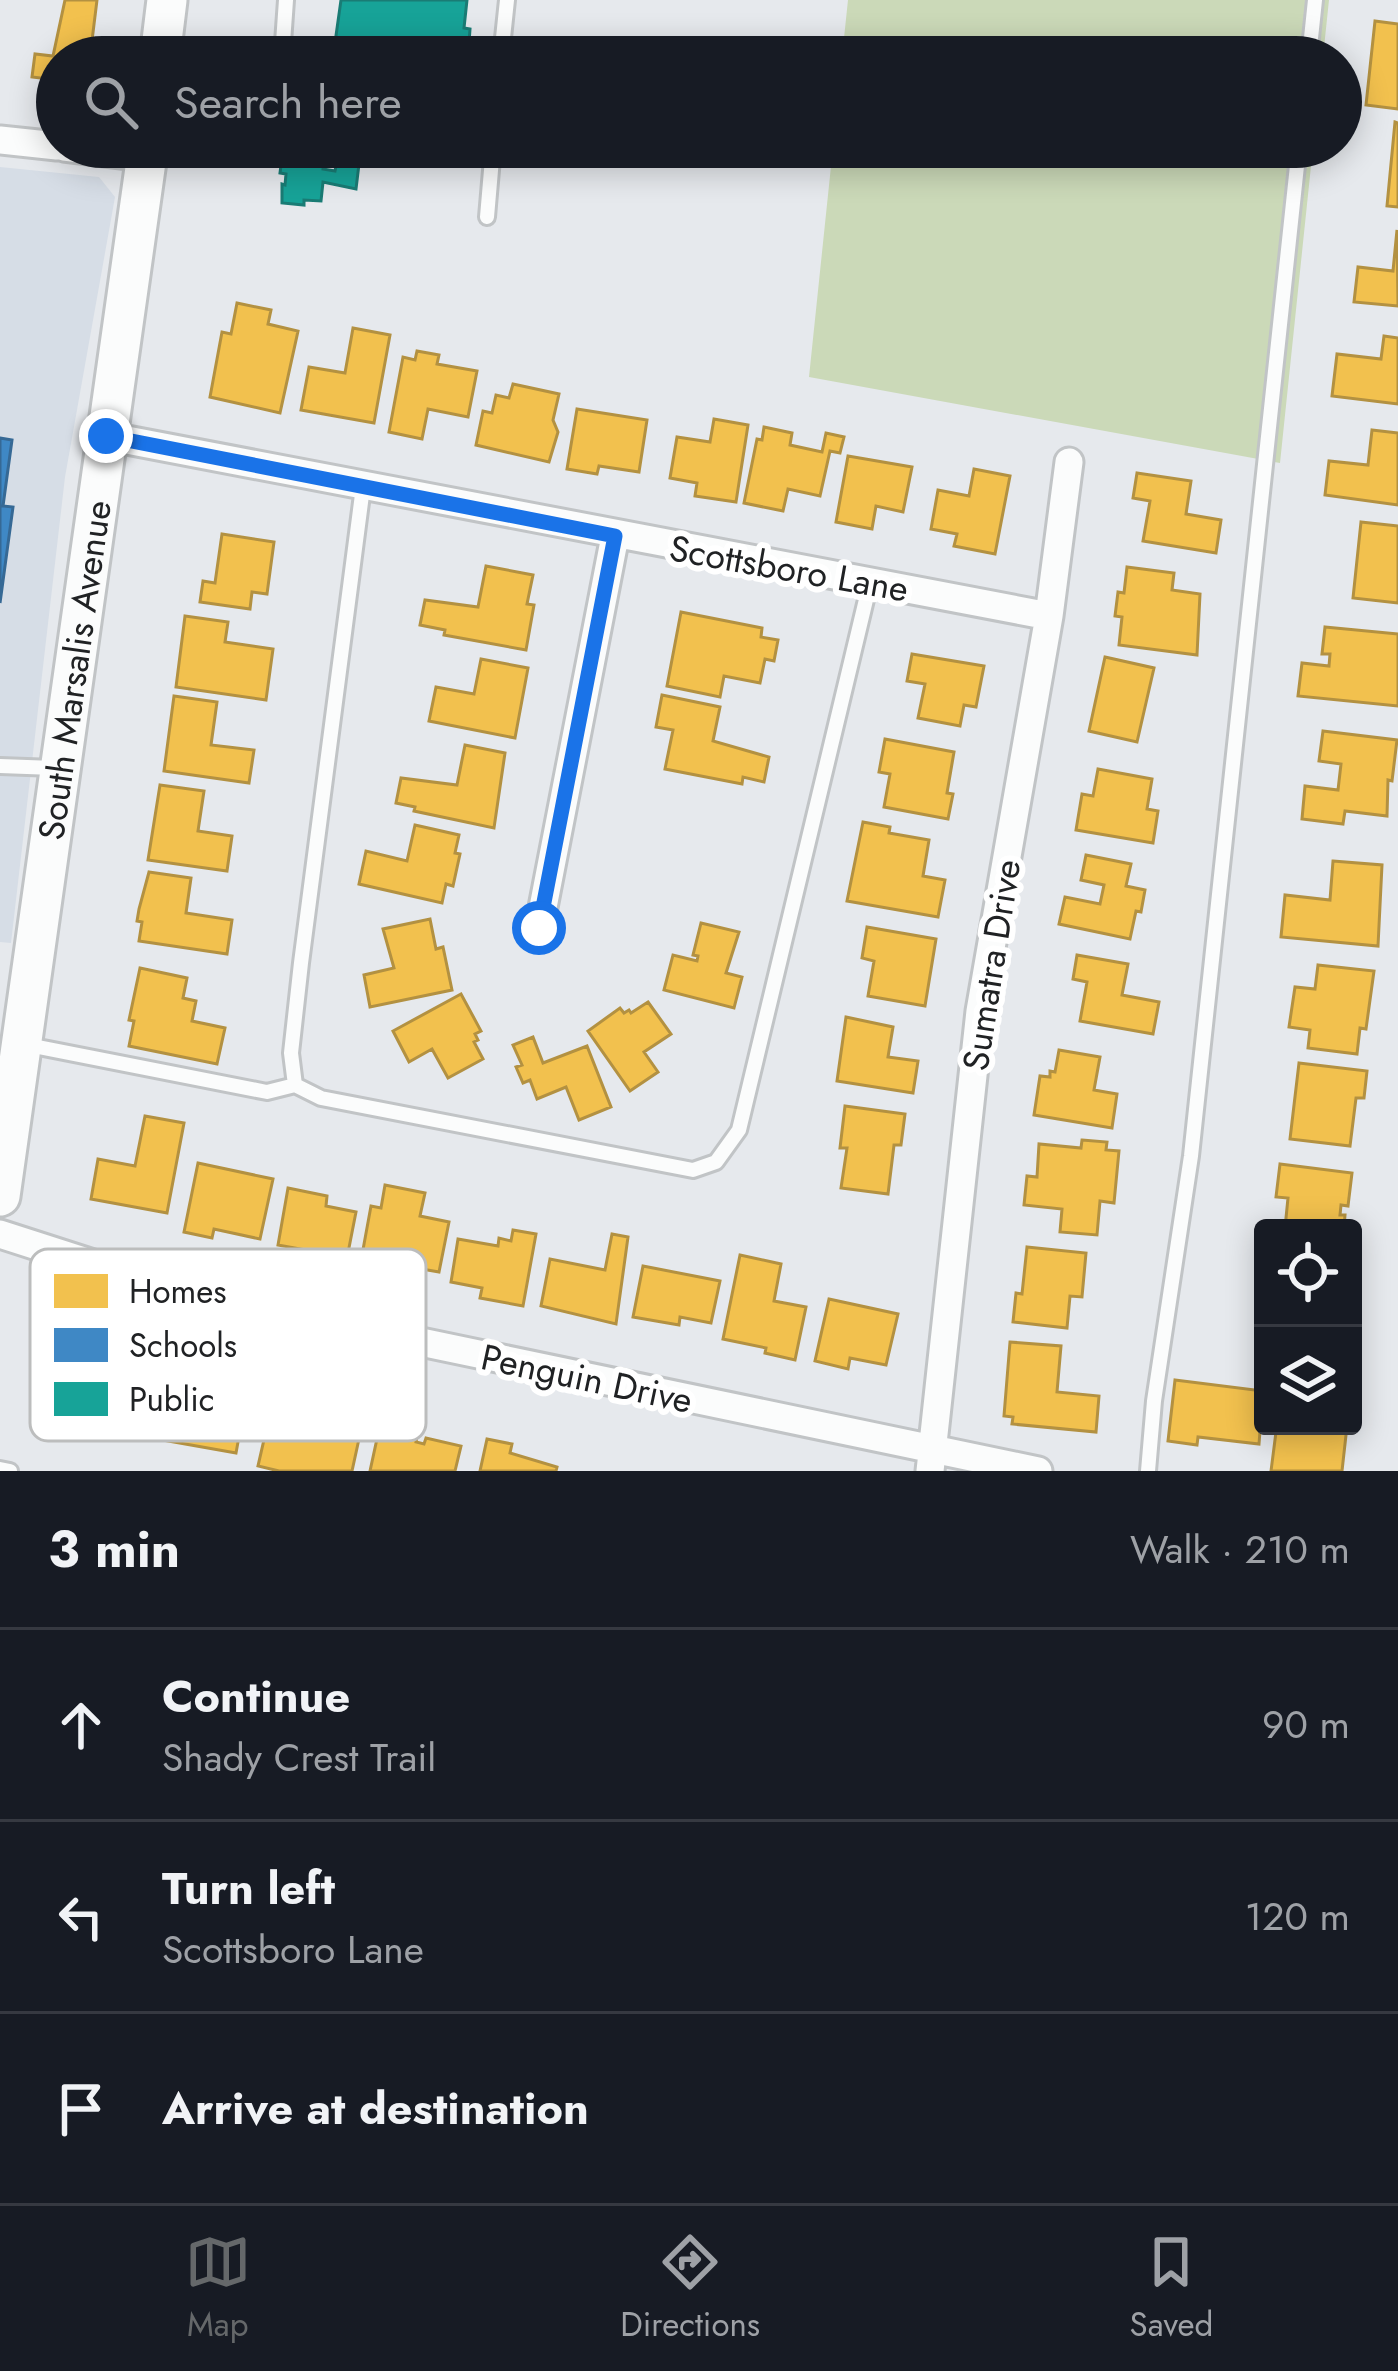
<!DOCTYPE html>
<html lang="en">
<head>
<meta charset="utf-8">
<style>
	body { margin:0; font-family:Jost,sans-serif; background:#242831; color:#f1f3f6 }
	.controls { position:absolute; right:36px; bottom:36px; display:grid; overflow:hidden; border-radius:12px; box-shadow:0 6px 30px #0003 }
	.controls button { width:108px; height:108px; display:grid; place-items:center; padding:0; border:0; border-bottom:3px solid #363941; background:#171b24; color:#f1f3f6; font:60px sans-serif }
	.stop { position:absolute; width:36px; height:36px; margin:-27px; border:9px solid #1a73e8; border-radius:50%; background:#fff }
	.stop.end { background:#1a73e8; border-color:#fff; box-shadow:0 3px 12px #0008 }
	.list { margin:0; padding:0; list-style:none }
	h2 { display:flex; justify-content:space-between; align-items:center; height:156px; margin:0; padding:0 48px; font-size:51px }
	h2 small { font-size:39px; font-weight:400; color:#9ea1a6 }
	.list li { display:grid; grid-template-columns:78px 1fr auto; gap:36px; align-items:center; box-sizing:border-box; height:192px; padding:0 48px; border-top:3px solid #363941 }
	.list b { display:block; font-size:45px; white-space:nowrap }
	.list p { margin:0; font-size:39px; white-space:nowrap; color:#9ea1a6 }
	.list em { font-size:39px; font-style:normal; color:#9ea1a6 }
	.icon { flex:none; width:66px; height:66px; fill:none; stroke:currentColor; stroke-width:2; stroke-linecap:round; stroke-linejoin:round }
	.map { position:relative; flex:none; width:1398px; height:1471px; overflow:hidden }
	.search { position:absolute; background:#171b24; box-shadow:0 6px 30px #0003; left:36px; right:36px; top:36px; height:132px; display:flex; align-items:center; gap:30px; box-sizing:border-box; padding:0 42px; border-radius:66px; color:#9ea1a6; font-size:45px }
	.sheet { height:732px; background:#171b24 }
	nav { display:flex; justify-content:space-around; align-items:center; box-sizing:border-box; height:168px; border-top:3px solid #363941; background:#171b24; font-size:33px; color:#9ea1a6 }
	nav a { display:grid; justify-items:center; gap:6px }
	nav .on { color:#65686a }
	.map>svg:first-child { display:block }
	.built { fill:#d6dde6 }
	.green { fill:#cbd9b8 }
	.homes { fill:#f2c14e; stroke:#b39141; stroke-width:3 }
	.schools { fill:#3f88c5; stroke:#366995; stroke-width:3 }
	.public { fill:#17a398; stroke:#1a7c75; stroke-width:3 }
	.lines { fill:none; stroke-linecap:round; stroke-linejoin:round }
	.lane-casing { stroke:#c1c4c6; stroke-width:20 }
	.street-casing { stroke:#c1c4c6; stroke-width:33 }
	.secondary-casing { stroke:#c1c4c6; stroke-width:45 }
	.lane { stroke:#fbfcfc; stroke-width:14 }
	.street { stroke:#fbfcfc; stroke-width:27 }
	.secondary { stroke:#fbfcfc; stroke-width:39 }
	.route { stroke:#1a73e8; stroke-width:15 }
	.labels { text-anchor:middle; stroke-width:12; stroke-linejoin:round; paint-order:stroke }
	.street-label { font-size:36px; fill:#202224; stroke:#fff }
	.key { fill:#fff; stroke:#bcbdbd; stroke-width:3 }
	.key-label { font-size:33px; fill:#202224 }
</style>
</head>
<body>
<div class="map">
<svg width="1398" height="1471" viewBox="0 0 1398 1471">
	<rect width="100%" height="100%" fill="#e6e9ed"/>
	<path class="built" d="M0,167l99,10 16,20 -50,280 -54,466 -11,-1z"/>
	<path class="green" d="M848,0h481l-6,57h-481z
		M833,147h480l-33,316 -471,-86z"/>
	<path class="homes" d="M65,0h32l-7,57h-33v23l-25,-3 3,-23 18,2z
		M1375,21l23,3v85l-32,-4z
		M1395,122l3,1v84l-11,-1z
		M1397,230l1,76 -44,-4 4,-35 35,4z
		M237,303l34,7 -3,14 30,7 -18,82 -70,-16 12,-65 9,2z
		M353,328l37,7 -16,88 -73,-13 8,-43 36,6z
		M1384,336l14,2v66l-66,-8 5,-42 44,5z
		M417,351l22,4 -2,9 40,7 -9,46 -40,-8 -6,30 -33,-7 14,-75 12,3z
		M513,384l46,10 -6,26 5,12 -9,30 -73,-17 7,-34 9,2 4,-18 13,3z
		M577,409l70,11 -8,52 -40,-6 -2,8 -30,-5z
		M714,419l34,6 -12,77 -41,-6 2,-13 -27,-5 7,-41 33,5z
		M764,427l28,6 -2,12 32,7 4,-19 18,4 -4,16 -10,-2 -10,45 -32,-7 -5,22 -39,-8 13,-64 5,1z
		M1372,430l26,3v72l-73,-10 4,-34 39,4z
		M848,456l64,11 -9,45 -27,-6 -4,23 -36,-7z
		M974,469l36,7 -15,78 -41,-8 3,-12 -26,-5 7,-39 31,6z
		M1137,473l54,8 -5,33 35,6 -5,33 -73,-12 7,-40 -17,-3z
		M1361,522l37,4v77l-45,-5z
		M222,534l52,8 -7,52 -15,-2 -2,17 -50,-7 3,-21 12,2z
		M486,566l47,9 -6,29 7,1 -8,45 -82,-15 1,-5 -25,-5 5,-25 53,7z
		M1127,567l47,6 -2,17 28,4 -3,61 -78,-10 3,-28 -7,-1 3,-24 6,1z
		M681,612l81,16 -1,9 17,3 -4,21 -9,-2 -5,24 -36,-7 -4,21 -53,-11z
		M185,616l43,6 -3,20 48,7 -7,51 -90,-13z
		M1325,627l73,7v72l-100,-10 4,-33 27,3 1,-12h-8z
		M912,654l72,12 -8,41 -12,-2 -4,21 -42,-8 7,-34 -18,-3z
		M1105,657l49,11 -17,74 -48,-11z
		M481,659l47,9 -13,70 -86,-17 7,-34 38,7z
		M662,695l58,12 -7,34 56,16 -5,25 -21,-5 -1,7 -77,-15 8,-39 -17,-3z
		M174,696l43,6 -6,43 43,5 -5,33 -85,-12z
		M1323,731l74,9 -5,41 -4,-1 -1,36 -42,-5 -2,13 -41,-5 3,-33 33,4 3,-26 -22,-3z
		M885,739l69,13 -7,41 6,1 -5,25 -64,-12 6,-33 -11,-2z
		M465,745l40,8 -11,75 -80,-17 1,-4 -19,-4 5,-25 56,7z
		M1098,769l54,10 -5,30 11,2 -5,32 -77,-13 6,-36 11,2z
		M160,785l44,6 -6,40 34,5 -5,35 -79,-11z
		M863,822l27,5 -1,6 40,7 -6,36 22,4 -7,37 -91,-16z
		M415,825l44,10 -4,18 5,1 -7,32 -7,-2 -4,19 -83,-19 7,-33 41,10z
		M1086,855l45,9 -5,22 19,4 -4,22 -5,-1 -6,28 -71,-15 6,-27 35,7 4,-19 -23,-5z
		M1333,861l49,4 -4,81 -97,-9 4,-42 45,5z
		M149,872l42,6 -5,35 46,7 -5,34 -88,-13 3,-19 -5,-1 2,-12z
		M430,919l6,30 7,-2 9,43 -82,17 -6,-32 30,-7 -11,-39z
		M701,923l38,9 -13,41 16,4 -8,31 -70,-18 9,-35 24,6 1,-5 -5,-1z
		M867,927l69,12 -11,67 -57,-10 6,-35 -12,-3z
		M1077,955l51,9 -6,31 37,7 -6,32 -73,-13 7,-39 -14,-3z
		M1318,965l56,6 -8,58 -6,-1 -3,26 -49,-6 2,-18 -21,-3 6,-40 20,2z
		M140,968l47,10 -4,20 13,3 -4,20 33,7 -8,36 -88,-18 5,-25 -5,-1z
		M461,994l20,37 -6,3 3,6 -4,2 9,17 -35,19 -16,-29 -23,13 -16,-31z
		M648,1002l23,32 -27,18 14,20 -28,19 -42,-60 32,-23 4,5 5,-3 2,3z
		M846,1017l47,10 -5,30 30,4 -5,32 -76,-12z
		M533,1037l10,26 44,-17 24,61 -32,13 -13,-33 -29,12 -7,-19 -7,3 -7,-16 6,-2 -9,-20z
		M1059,1050l41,7 -6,33 23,4 -5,34 -78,-13 6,-39 10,1v-6l5,1z
		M1299,1063l68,8 -3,27h-8l-6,48 -60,-7z
		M845,1106l60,8 -4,31h-7l-6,49 -47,-6 6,-40h-7z
		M145,1116l39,7 -17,90 -76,-14 7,-40 37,7z
		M1082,1140l25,2 -1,8 13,1 -5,52 -14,-2 -3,34 -37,-3 2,-23 -38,-4 3,-29 10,1 2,-33 42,4z
		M198,1163l75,16 -13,60 -46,-10 -2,9 -28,-6z
		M1280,1164l72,9 -4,33 -7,-1 -1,10h5l-1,13h-59l3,-30 -12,-1z
		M385,1185l40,8 -5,23 29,6 -10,50 -46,-8 -2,8 -31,-6 11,-60 10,2z
		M288,1188l39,8 -1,10 30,6 -10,51 -25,-4 1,-6 -44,-8z
		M513,1230l23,4 -13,72 -43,-8 2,-10 -31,-6 7,-43 40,7 1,-8 12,3z
		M612,1234l16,3 -12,87 -75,-18 9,-47 55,11z
		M1027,1247l59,6 -4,44 -12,-1 -3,32 -54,-6 3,-29 6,1z
		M740,1255l41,9 -7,37 32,6 -11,53 -30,-7 1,-5 -43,-9z
		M643,1266l77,15 -9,42 -31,-6 -1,8 -46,-8z
		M829,1299l69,15 -12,51 -36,-7 -2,11 -33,-8z
		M1010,1342l51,4 -4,46 42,4 -3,36 -84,-8 1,-7 -9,-1z
		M168,1375l37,7 -3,14 43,8 -9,49 -79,-14z
		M1175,1380l88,11 -4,53 -61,-7 -1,8 -29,-4z
		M274,1396l27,6 -1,4 64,10 -12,55h-73l-21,-5z
		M384,1420l26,5 -1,5 9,2 -2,10 8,2 2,-6 35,8 -6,25h-85l10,-46z
		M1285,1426h62l-5,45h-71l5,-39 8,1z
		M487,1439l25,5 -2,9 47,14 -1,4h-76z"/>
	<path class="schools" d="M0,438l12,2 -9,66 10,1 -13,96z"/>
	<path class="public" d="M341,0h126l-3,28 6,1 -2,28h-135z
		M290,147h22v4l13,2 -2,16 12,2 2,-10 22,3 -3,25 -33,-7 -2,19 -17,-1v5l-22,-2v-19l3,1 1,-11 -6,-1 3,-23 7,1z"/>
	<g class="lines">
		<g class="lane-casing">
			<path id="lane" d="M282,57l4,-57
				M501,57l6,-57
				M1309,57l6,-57
				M487,217l6,-70
				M363,487l-62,476 -10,90 4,32 26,13 372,72 23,-8 23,-32 131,-547
				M0,766l54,2
				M23,1044l244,48 28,-7
				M0,1469l10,2
				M1148,1471l6,-70 37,-245 108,-1009"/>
		</g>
		<g class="street-casing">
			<path id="street" d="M0,140l57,6
				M64,147l82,10
				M106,436l943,180
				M539,928l76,-392
				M0,1234l177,57 861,180
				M930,1471l50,-460 69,-395 20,-154"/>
		</g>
		<g class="secondary-casing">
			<g id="secondary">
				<path d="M160,57l7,-57"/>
				<path id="s1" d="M0,1196l148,-1049"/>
			</g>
		</g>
		<use href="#lane" class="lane"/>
		<use href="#street" class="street"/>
		<use href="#secondary" class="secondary"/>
	</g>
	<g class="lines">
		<path class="route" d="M106,436l509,100 -76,392"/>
	</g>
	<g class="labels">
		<g class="street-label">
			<text transform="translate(789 568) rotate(10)" y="13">Scottsboro Lane</text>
			<text dy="13" stroke="none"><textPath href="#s1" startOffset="531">South Marsalis Avenue</textPath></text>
			<text transform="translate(991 965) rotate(-81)" y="13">Sumatra Drive</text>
			<text transform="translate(587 1378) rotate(12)" y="13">Penguin Drive</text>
		</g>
	</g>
	<rect x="30" y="1249" width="396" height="192" rx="18" class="key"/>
	<rect x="54" y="1274" width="54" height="34" fill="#f2c14e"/>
	<rect x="54" y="1328" width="54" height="34" fill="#3f88c5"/>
	<rect x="54" y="1382" width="54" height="34" fill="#17a398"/>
	<g class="key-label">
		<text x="129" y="1303">Homes</text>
		<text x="129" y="1357">Schools</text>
		<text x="129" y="1411">Public</text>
	</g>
</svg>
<div class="controls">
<button><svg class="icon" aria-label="locate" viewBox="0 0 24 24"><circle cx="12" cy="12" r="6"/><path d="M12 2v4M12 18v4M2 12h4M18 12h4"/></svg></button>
<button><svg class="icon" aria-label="layers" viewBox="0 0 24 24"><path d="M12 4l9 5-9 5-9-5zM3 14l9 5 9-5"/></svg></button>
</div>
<div class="stop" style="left:539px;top:928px"></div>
<div class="stop end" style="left:106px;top:436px"></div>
<div class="search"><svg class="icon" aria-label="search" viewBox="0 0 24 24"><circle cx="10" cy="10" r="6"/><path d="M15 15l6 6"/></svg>Search here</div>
</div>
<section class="sheet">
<h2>3 min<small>Walk · 210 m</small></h2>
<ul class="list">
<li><svg class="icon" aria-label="ahead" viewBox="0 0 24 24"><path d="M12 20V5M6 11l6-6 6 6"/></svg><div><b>Continue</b><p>Shady Crest Trail</p></div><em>90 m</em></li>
<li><svg class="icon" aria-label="left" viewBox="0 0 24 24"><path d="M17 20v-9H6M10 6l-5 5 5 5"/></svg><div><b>Turn left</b><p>Scottsboro Lane</p></div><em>120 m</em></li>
<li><svg class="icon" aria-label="arrive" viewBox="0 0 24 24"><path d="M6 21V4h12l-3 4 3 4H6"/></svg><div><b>Arrive at destination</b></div></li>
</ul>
</section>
<nav>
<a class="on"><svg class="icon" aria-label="map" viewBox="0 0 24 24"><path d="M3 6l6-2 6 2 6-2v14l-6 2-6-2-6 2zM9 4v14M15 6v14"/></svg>Map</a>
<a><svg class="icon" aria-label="directions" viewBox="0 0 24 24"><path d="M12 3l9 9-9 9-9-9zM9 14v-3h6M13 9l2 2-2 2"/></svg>Directions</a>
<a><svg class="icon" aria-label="saved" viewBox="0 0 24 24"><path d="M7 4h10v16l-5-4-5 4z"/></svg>Saved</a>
</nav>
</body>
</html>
